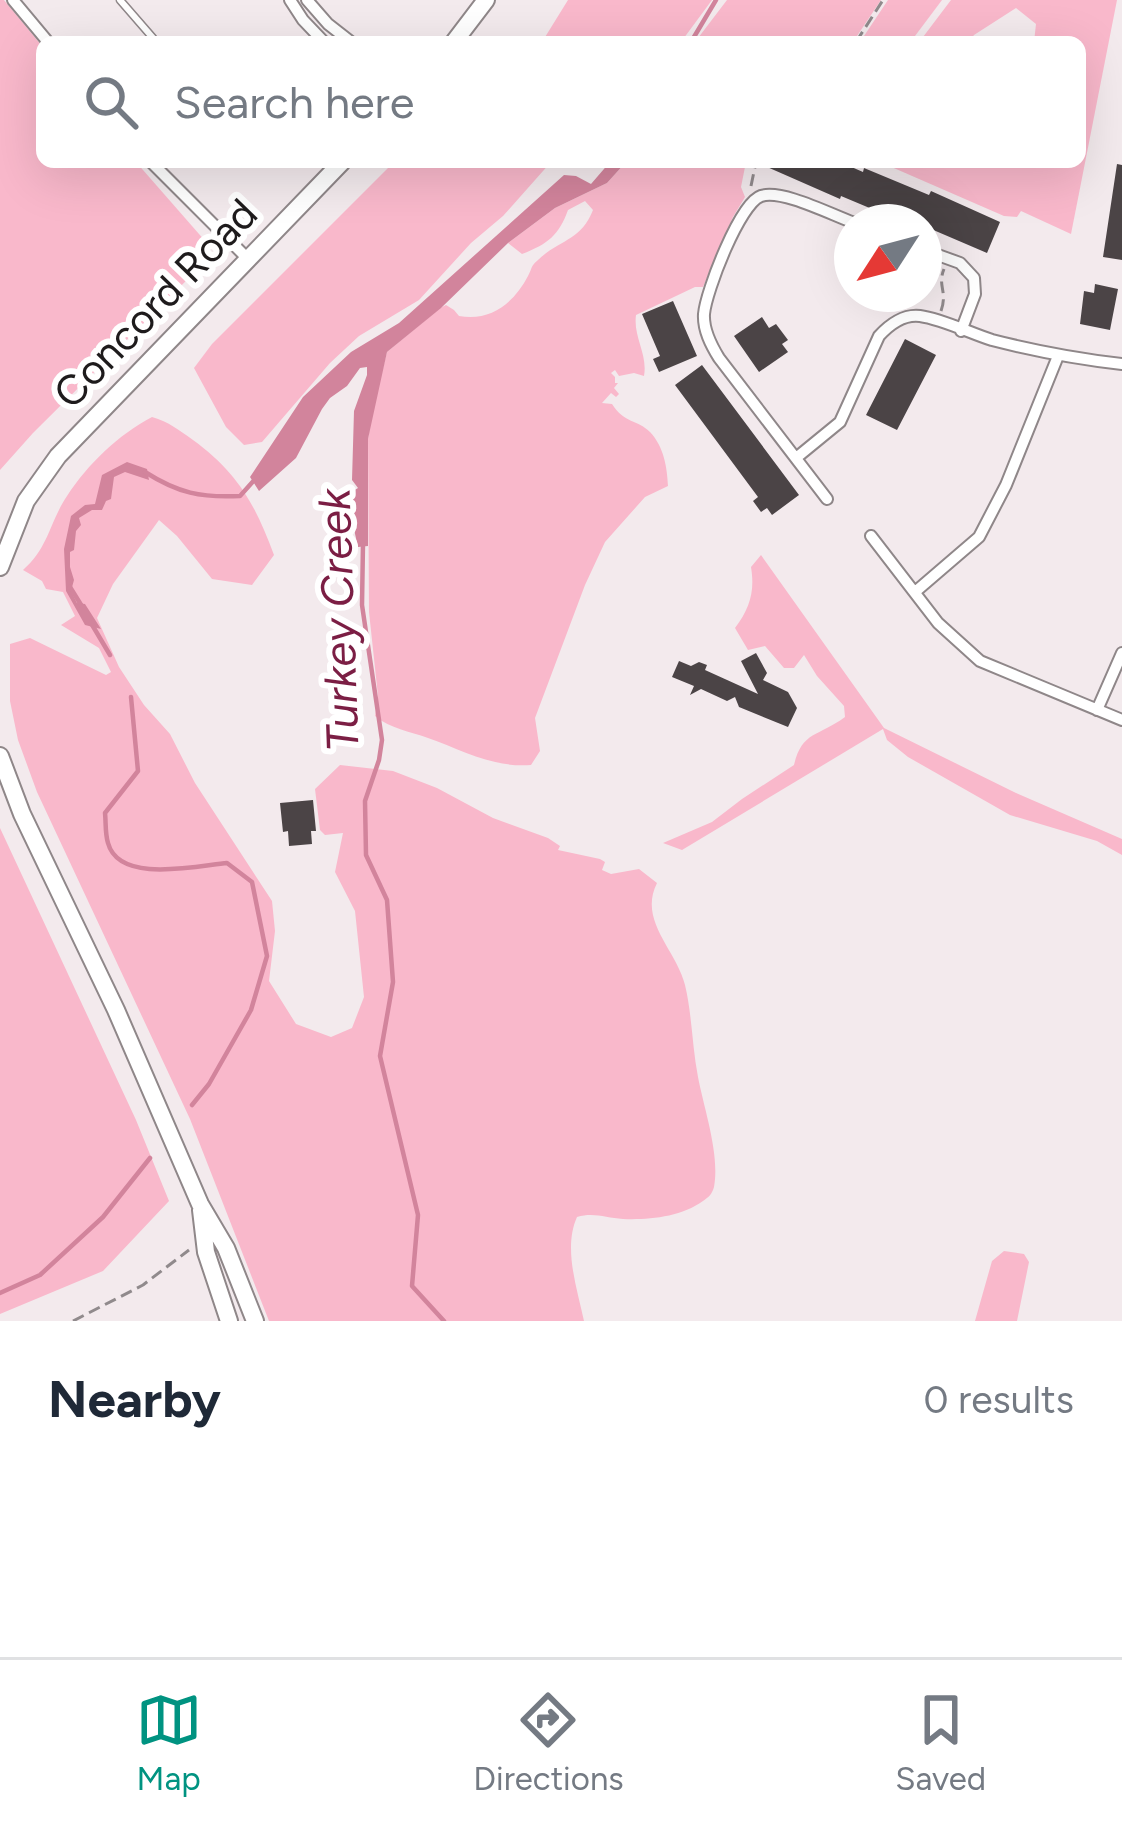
<!DOCTYPE html>
<html lang="en">
<head>
<meta charset="utf-8">
<style>
	body { margin:0; font-family:Figtree,sans-serif; background:#f6f6f7; color:#1f2937 }
	.compass { position:absolute; left:834px; top:204px; width:108px; height:108px; border-radius:50%; background:#fff; box-shadow:0 12px 48px #0002; rotate:234deg }
	.list { margin:0; padding:0; list-style:none }
	h2 { display:flex; justify-content:space-between; align-items:center; height:156px; margin:0; padding:0 48px; font-size:51px }
	h2 small { font-size:39px; font-weight:400; color:#747a83 }
	.icon { flex:none; width:66px; height:66px; fill:none; stroke:currentColor; stroke-width:2; stroke-linecap:round; stroke-linejoin:round }
	.map { position:relative; flex:none; width:1122px; height:1321px; overflow:hidden }
	.search { position:absolute; background:#fff; box-shadow:0 12px 48px #0002; left:36px; right:36px; top:36px; height:132px; display:flex; align-items:center; gap:30px; box-sizing:border-box; padding:0 42px; border-radius:18px; color:#747a83; font-size:45px }
	.sheet { height:336px; background:#fff }
	nav { display:flex; justify-content:space-around; align-items:center; box-sizing:border-box; height:168px; border-top:3px solid #e0e1e3; background:#fff; font-size:33px; color:#747a83 }
	nav a { display:grid; justify-items:center; gap:6px }
	nav .on { color:#009381 }
	.map>svg:first-child { display:block }
	.green { fill:#f9b8cb }
	.water { fill:#d2849c }
	.lines { fill:none; stroke-linecap:round; stroke-linejoin:round }
	.stream { stroke:#d2849c; stroke-width:4.5 }
	.building { fill:#4b4446 }
	.lane-casing { stroke:#8f8789; stroke-width:9 }
	.street-casing { stroke:#8f8789; stroke-width:14 }
	.secondary-casing { stroke:#8f8789; stroke-width:20 }
	.path { stroke:#908a8c; stroke-width:3; stroke-dasharray:12 6; stroke-linecap:butt }
	.lane { stroke:#fff; stroke-width:6 }
	.street { stroke:#fff; stroke-width:10 }
	.secondary { stroke:#fff; stroke-width:16 }
	.labels { text-anchor:middle; stroke-width:12; stroke-linejoin:round; paint-order:stroke }
	.street-label { font-size:42px; fill:#1e1b1c; stroke:#fff }
	.water-label { font-size:45px; font-style:italic; fill:#7b1e44; stroke:#fff }
</style>
</head>
<body>
<div class="map">
<svg width="1122" height="1321" viewBox="0 0 1122 1321">
	<rect width="100%" height="100%" fill="#f3eaed"/>
	<path class="green" d="M0,0h4l38,46v116h94l70,80 3,16 -176,175 -33,37z
		M568,0h144l-31,42h-139z
		M727,0h154l-28,42h-158z
		M888,0h54l-30,40 2,2h-54z
		M951,0h166l-46,234 -50,-23 -4,6 -13,-1 -124,-54h200v-120h-46l2,-18 -20,-16 -42,27 -5,7 -49,-1z
		M394,162h157l-48,54 -32,27 -52,57 -60,36 -29,27 -68,79 -18,3 -18,-18 -32,-59 18,-24z
		M626,162h120l-5,25 4,10 -12,20 -30,70h-8l-59,28c-3,22 12,39 8,61l-10,-3 -15,3 -4,-6 -4,3 4,4v6h3l-4,5 5,6 -3,3 -5,-4 -9,10 10,1c13,20 25,15 38,28 14,15 17,35 18,54l-23,11 -40,45 -20,43 -50,133 5,33 -9,14c-38,3 -69,-15 -103,-27 -19,-7 -37,-9 -53,-22l3,-20 -9,-84 -1,-173 4,-27 15,-60 53,-44 6,-3 8,5 5,6c31,6 55,-13 69,-40 5,-9 2,-9 10,-16 22,-21 43,-19 55,-50l-8,-9 -17,9c-9,25 -20,34 -46,44l-14,-11 47,-35 52,-25z
		M152,417c17,5 27,13 41,23 45,33 62,64 81,115l-22,30 -40,-6 -35,-43 -18,-16 -46,64 -16,34 22,49 25,38 26,29 25,49 77,118 3,30 -6,50 27,43 35,13 21,-9 12,-31 -9,-86 -20,-39 8,-39 -18,2 -5,-5 -5,-41 25,-24 53,6 44,17 56,30 55,20 12,8 -2,4 42,9 5,3 -3,8 9,4 28,-5 18,14c-19,38 19,66 28,102 7,29 7,61 13,92 6,32 22,77 16,110 -2,7 -5,10 -11,14 -22,16 -54,19 -80,18 -17,-1 -29,-7 -46,-2 -14,31 0,71 7,104h-315l-79,-202 -153,-327 -19,-52 -8,-39v-57l20,-6 76,37 5,-3 -12,-24 -38,-23 14,-9 -12,-24 -17,-3 -4,-8 -19,-11c26,-23 26,-47 44,-74 21,-32 51,-61 85,-79z
		M761,555l123,173 132,65 106,46v16l-25,-14 -87,-26 -102,-58 -21,-17 -4,-11 -201,121 -19,-7 49,-21 30,-23 52,-34c8,-34 24,-28 51,-48l-1,-11 -27,-30 -13,-21 -10,13h-10l-19,-22 -17,4 -13,-22c15,-20 20,-37 16,-61z
		M0,828l136,292 33,81 -66,70 -103,43z
		M1004,1251l20,3 5,8 -12,59h-42l17,-60z"/>
	<path class="water" d="M610,162h16l-19,21 -52,25 -47,35 -67,65 -54,44 -19,87v107l-10,1 -5,-22v-34l5,-3 -6,-8 2,-69 13,-36v-8l-7,1 -13,18 -17,12 -8,11 -26,49 -37,33 -9,-14 53,-80 48,-45 48,-29 165,-148 12,1 15,8z
		M127,462l20,7 2,11 -24,-8 -11,5 -3,22 -5,2 -4,9h-10l-13,8 2,7 -5,6 -2,19 -4,2v15l4,13 -3,11 6,12 8,1 16,25 -16,-4 -19,-34 -2,-42 7,-33 14,-11 10,-1 7,-29z"/>
	<g class="lines">
		<path class="stream" d="M691,42l25,-42
			M145,472c33,21 56,26 95,24l17,-19
			M363,543l-1,62 20,135 -3,20 -14,41 1,54 21,45 6,82 -13,74 38,159 -6,71 32,35
			M70,587l13,21
			M91,623l19,32
			M131,697l7,74 -33,42c1,9 0,21 3,30 11,41 88,23 119,20l25,19 15,74 -16,54 -42,74 -17,21
			M0,1293l40,-18 63,-58 47,-59"/>
	</g>
	<path class="building" d="M756,162h84l23,10 1,-4 65,27 2,-4 69,31 -13,31 -63,-27v-4h-21l-62,-26 -1,3z
		M1117,164l5,1v95l-19,-3z
		M1095,284l23,5 -8,41 -30,-6 4,-33 10,2z
		M673,301l24,55 -38,16 -6,-13 7,-3 -18,-42z
		M762,317l7,11 7,-4 12,16 -6,4 6,8 -29,20 -25,-36z
		M905,339l31,16 -39,75 -31,-15z
		M702,365l97,130 -27,20 -5,-7 -6,4 -8,-11 5,-4 -83,-112z
		M756,653l11,20 -4,7 25,12 9,16 -9,19 -49,-20 -4,-10 -8,4 -26,-12 -11,6 4,-9 -22,-9 7,-16 12,5 8,-4 8,3 -2,5 53,24 -17,-33z
		M313,800l3,31h-5l1,13 -23,2 -1,-15 -5,1 -3,-29z"/>
	<g class="lines">
		<g class="lane-casing">
			<path id="lane" d="M120,0l33,38"/>
		</g>
		<g class="street-casing">
			<path id="street" d="M13,0l35,42
				M290,0l13,20 21,22
				M307,0l21,24 23,18
				M151,162l97,97
				M924,250l36,13 14,15 1,16 -14,37
				M796,458l44,-36 39,-86c10,-11 25,-22 41,-20 22,3 50,17 72,24 43,11 86,19 130,24
				M827,499l-108,-141c-8,-13 -16,-28 -15,-44 2,-23 36,-111 57,-118 21,-7 71,19 91,26
				M871,536l67,87 42,38 142,59
				M915,592l64,-55 27,-52 52,-129
				M1097,710l25,-57"/>
		</g>
		<g class="secondary-casing">
			<path id="secondary" d="M454,42l32,-42
				M0,567l26,-66 32,-45 284,-294
				M0,756l22,58 94,196 84,194 26,44 29,73
				M201,1210l5,42 23,69"/>
		</g>
		<path class="path" d="M856,42l27,-42
			M751,186l5,-24
			M941,311c7,-20 -4,-25 3,-42
			M73,1321l70,-36 46,-35"/>
		<use href="#lane" class="lane"/>
		<use href="#street" class="street"/>
		<use href="#secondary" class="secondary"/>
	</g>
	<g class="labels">
		<g class="street-label">
			<text transform="translate(155 303) rotate(-46)" y="15">Concord Road</text>
		</g>
		<g class="water-label">
			<text transform="translate(338 620) rotate(-92)" y="16">Turkey Creek</text>
		</g>
	</g>
</svg>
<svg class="compass" viewBox="-18 -18 36 36"><path d="M0-13l5 13h-10z" fill="#e53935"/><path d="M0 13l5-13h-10z" fill="#747a83"/></svg>
<div class="search"><svg class="icon" aria-label="search" viewBox="0 0 24 24"><circle cx="10" cy="10" r="6"/><path d="M15 15l6 6"/></svg>Search here</div>
</div>
<section class="sheet">
<h2>Nearby<small>0 results</small></h2>
<ul class="list">
</ul>
</section>
<nav>
<a class="on"><svg class="icon" aria-label="map" viewBox="0 0 24 24"><path d="M3 6l6-2 6 2 6-2v14l-6 2-6-2-6 2zM9 4v14M15 6v14"/></svg>Map</a>
<a><svg class="icon" aria-label="directions" viewBox="0 0 24 24"><path d="M12 3l9 9-9 9-9-9zM9 14v-3h6M13 9l2 2-2 2"/></svg>Directions</a>
<a><svg class="icon" aria-label="saved" viewBox="0 0 24 24"><path d="M7 4h10v16l-5-4-5 4z"/></svg>Saved</a>
</nav>
</body>
</html>
